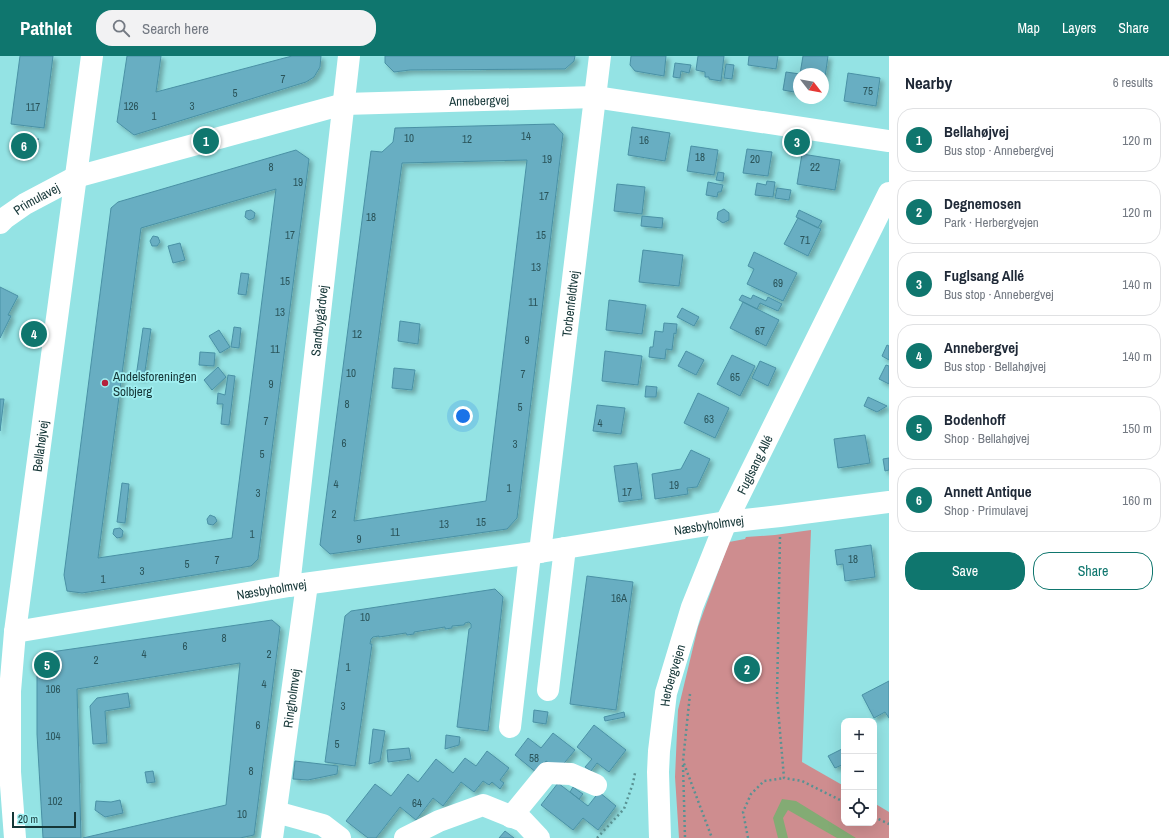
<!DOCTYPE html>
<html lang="en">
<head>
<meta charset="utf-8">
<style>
	body { margin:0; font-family:"Archivo Narrow",sans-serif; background:#f2f2f3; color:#1f2937 }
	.controls { position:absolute; right:12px; bottom:12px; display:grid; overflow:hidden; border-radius:8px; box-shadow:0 4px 16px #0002 }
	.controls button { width:36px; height:36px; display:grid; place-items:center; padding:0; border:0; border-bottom:1px solid #e0e1e3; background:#fff; color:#1f2937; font:20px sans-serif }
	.compass { position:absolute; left:793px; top:12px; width:36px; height:36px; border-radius:50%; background:#fff; box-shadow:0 4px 16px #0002; rotate:121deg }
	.scale { position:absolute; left:12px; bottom:10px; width:64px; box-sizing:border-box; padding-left:4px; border:2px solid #153637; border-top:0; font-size:11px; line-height:14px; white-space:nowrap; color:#153637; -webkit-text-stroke:3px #a1f0f2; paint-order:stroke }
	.you { position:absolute; left:463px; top:360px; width:14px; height:14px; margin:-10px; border:3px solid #fff; border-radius:50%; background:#1a73e8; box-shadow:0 0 0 6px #1a73e833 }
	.badge { display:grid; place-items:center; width:26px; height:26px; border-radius:50%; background:#0f766e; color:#fff; font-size:13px; font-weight:700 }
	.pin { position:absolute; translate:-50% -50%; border:2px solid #fff; box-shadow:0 1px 4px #0006 }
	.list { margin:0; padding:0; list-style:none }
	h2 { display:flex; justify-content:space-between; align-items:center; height:52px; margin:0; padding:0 16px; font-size:17px }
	h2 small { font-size:13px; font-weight:400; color:#747a83 }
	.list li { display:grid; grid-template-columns:26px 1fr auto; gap:12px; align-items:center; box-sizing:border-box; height:64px; margin:0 8px 8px; padding:0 8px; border:1px solid #e0e1e3; border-radius:16px }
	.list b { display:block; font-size:15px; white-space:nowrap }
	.list p { margin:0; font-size:13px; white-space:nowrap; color:#747a83 }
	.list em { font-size:13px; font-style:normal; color:#747a83 }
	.actions { display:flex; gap:8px; padding:12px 16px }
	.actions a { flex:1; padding:9px 0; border:1px solid #0f766e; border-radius:16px; text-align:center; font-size:14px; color:#0f766e }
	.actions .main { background:#0f766e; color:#fff }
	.icon { flex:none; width:22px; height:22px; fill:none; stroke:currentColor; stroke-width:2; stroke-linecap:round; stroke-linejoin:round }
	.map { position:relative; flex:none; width:889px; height:782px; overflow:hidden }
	header { display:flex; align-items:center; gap:24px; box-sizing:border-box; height:56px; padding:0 20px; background:#0f766e; color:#fff }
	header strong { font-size:19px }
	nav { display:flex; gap:22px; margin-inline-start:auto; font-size:14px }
	.search { width:280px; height:36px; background:#f2f2f3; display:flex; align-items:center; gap:10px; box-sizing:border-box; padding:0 14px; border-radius:16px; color:#747a83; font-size:15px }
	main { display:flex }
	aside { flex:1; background:#fff }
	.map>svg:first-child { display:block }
	.green { fill:#ce8d8f }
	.water { fill:#83ab74 }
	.building { fill:#67aec2; stroke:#4a91a5; fill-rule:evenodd; filter:url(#shadow) }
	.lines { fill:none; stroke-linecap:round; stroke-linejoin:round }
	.path { stroke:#599293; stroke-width:2.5; stroke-dasharray:2 3; stroke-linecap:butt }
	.minor { stroke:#fff; stroke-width:22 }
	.poi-dot { fill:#b4213c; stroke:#a1f0f2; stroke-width:1.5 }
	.labels { text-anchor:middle; stroke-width:3.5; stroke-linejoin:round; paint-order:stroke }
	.number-label { font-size:11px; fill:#2a545a }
	.street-label { font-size:13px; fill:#153637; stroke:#a1f0f2 }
	.poi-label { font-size:13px; fill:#153637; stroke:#a1f0f2; text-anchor:start }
</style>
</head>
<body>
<header>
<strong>Pathlet</strong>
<div class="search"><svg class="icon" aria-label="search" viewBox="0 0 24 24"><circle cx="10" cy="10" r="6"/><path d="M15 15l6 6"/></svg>Search here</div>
<nav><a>Map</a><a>Layers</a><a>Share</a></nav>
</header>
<main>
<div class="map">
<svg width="889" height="782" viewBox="0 0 889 782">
	<defs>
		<filter id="shadow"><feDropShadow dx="3.5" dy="3.5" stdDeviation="2" flood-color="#0004"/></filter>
	</defs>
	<rect width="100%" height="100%" fill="#94e3e4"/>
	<path class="green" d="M811,474l-9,232 42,24v37h30v-20l15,9v26h-210l-4,-61 3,-67 20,-83 31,-85 16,-3 1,-2 29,-2z"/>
	<path class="water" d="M782,743l14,2 60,37h-19l-49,-28 -5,8 5,20h-10l-5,-20z"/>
	<path class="building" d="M20,0h33l-9,72 -33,-4z
		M127,0h34l-5,36 136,-36h29l-1,11 -6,10 -8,5 -172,53 -17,-13z
		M385,0h190l-1,5 -9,8 -155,1 -16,2 -9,-9z
		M631,0h35l-2,20 -29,-5 -5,-6z
		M698,0h26l-3,25 -12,-2v-2h-4v-5l-9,-2z
		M749,0h29l-2,13 -28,-4z
		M803,0h25l-5,35v-17h-24v14l-4,-1 -1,5 -11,-2 3,-18 14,2z
		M675,7l16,2 -2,8 -8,-2 -1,7 -7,-1z
		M726,8l8,1 -2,14 -8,-1z
		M848,17l32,5 -4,28 -32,-5z
		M554,68l9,10 -46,384 -10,11 -177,25 -10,-9 51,-394 11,1 11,-10 2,-14zM527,104l-41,341 -132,20 48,-358z
		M632,71l38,6 -5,28 -37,-6z
		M11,83h28l-17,14z
		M691,90l27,4 -4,25 -27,-4z
		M747,93l25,3 -4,24 -25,-3z
		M296,94l13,9 -51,400 -7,7 -169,27 -15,-2 -3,-16 47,-367 7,-6zM276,133l-44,349 -134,20 43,-330z
		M802,98l38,6 -5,30 -38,-6z
		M718,116l6,1 -1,8 -7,-1z
		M767,125l8,1 -2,15 -18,-2 2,-12 9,2z
		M708,126l15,3 -2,7h-3l-1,5 -11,-2z
		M617,128l28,3 -3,27 -28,-3z
		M777,132l14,2 -2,10 -14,-2z
		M724,153l5,4v7l-6,3 -6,-4 1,-7z
		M251,154l4,3 -1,5 -5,2 -4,-3 1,-6z
		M799,154l23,11 -4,7 -22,-11z
		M642,160l21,2 -1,10 -21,-2z
		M798,162l23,11 -13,27 -24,-12z
		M153,180l5,1 2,5 -3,4h-5l-2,-5z
		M180,187l5,17 -12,3 -5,-17z
		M643,194l40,5 -4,31 -40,-4z
		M754,196l43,21 -14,28 -36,-17 7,-15 -6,-3z
		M241,217l8,1 -3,21 -8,-1z
		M0,231l18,9 -10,19 3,1 -11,22z
		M742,239l9,4 2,-4 13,6 2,-4 14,7 -4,7 -18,-8 -3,6 -18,-9z
		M609,244l37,5 -4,29 -36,-4z
		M743,246l36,18 -13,26 -36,-18z
		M682,252l17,9 -5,9 -17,-9z
		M400,265l20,3 -2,20 -20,-3z
		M664,267l13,1 -1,10 -2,-1 -2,17 -6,-1 -1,10 -16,-2 1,-10h3l2,-16 8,1z
		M234,271l7,1 -2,20 -8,-1z
		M143,272l8,1 -7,49 -8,-1z
		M219,274l11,17 -10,6 -11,-17z
		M887,289l2,1v14l-7,-4z
		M605,295l37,5 -4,29 -36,-4z
		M686,295l18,9 -8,15 -18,-9z
		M200,296l15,1 -1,13 -15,-1z
		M732,299l23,11 -15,30 -23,-12z
		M760,305l16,7 -8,18 -16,-8z
		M886,309l3,1v18l-10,-5z
		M218,311l8,10 -14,13 -8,-10z
		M394,312l21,2 -3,20 -20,-2z
		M228,319l7,1 -6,49 -8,-1 2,-20h-6l1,-11 7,2z
		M646,330l11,1 -1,10h-11z
		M698,337l31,15 -14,30 -31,-15z
		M868,341l19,9 -10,6 -13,-6z
		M0,343h4l-4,32z
		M597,349l28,3 -4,26 -28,-3z
		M865,379l5,28 -32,5 -4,-29z
		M691,394l19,9 -13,28 -10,1 1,6 -33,5 -3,-25 29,-5z
		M889,402v12l-4,1 -2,-12z
		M637,407l5,36 -23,3 -5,-36z
		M122,427l7,1 -4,39 -8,-1z
		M210,459l5,2 2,4 -4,4 -5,-1 -1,-5z
		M120,472l3,3 -1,6 -5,1 -4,-4 1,-5z
		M871,489l4,32 -30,4 -2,-17 -6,1 -2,-15z
		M587,520l46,6 -17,128 -46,-6z
		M495,533l8,8 -15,134 -31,-4 12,-98 2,-1v-4l-2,-2 -4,1 -1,2 -12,1v2l-7,1v-2l-31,5v2l-7,1 -1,-2 -27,4v-1l-6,1 -2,2 -1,5h2l-17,122 -30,-4 20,-146 6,-5z
		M272,564l8,7 -26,208 -14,3h-157l143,-33 14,-142 -163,26 4,149h-38l-6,-104v-72l7,-9z
		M889,625v37l-4,-6 -11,6 -12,-23z
		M128,637l2,14 -25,4 2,32 -14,1 -3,-38 7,-8z
		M534,654l14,2 -2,12 -13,-2z
		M624,656l1,5 -20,4 -1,-4z
		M594,669l32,25 -17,22 -12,-9 -6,8 -6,-4 7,-8 -15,-12z
		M373,673l12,2 -5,30 -11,3z
		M553,677l22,17 -14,17 -8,-1 -7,-5 -9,12 -22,-18 13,-17 13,10z
		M446,679l14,2 -1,8 -14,4z
		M409,692l2,11 -23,3 -1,-12z
		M844,692v16l-9,4 -7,-12z
		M487,695l22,17 -9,12 4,3 -4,6 -8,-7 -3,3 -6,-4 -9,11 -13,-10 -18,24 -10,-8 -17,22 -16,-13 -24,31h-8l-22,-17 29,-37 16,12 17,-22 10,8 18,-23 17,14 12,-15 11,8z
		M295,705l43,5 -1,8 -29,6 -15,-1z
		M153,715l2,11 -8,1 -2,-11z
		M558,727l30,23 11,-14 17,14 -18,24 -15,-12 -10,12 -32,-25z
		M573,731l10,7 -4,5 -9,-7z
		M120,744l3,13 -18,4 -10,-7 1,-9 15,1z
		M505,775l9,7h-15z"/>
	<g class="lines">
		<path class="path" d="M780,481l-3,160 7,81 18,3 42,21
			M690,638l-7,67 29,77
			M683,709l2,73
			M874,761l15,7
			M597,782l27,-29 9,-26 2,-10
			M748,782l-5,-26 8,-18 13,-13 20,-3"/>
		<g class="minor">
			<path id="s1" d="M0,167l5,-5 20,-14 51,-27 268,-73 251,-7 294,44"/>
			<path id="s2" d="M540,496l60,-496"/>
			<path id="s3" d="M289,530l60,-530"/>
			<path id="s4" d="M15,576l274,-46 251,-34 186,-30 54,-6 109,-14"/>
			<path d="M548,634l17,-142"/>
			<path d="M510,671l20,-173"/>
			<path d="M276,756l47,13 17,13"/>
			<path d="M511,761l36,-44 24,1 25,11"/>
			<path id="s5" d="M15,782l-5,-66v-81l5,-59 77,-576"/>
			<path id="s6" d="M272,782l35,-254"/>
			<path d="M405,782l34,-17 44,-16 40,16 16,17"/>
			<path id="s7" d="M660,782l-2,-66 1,-21 7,-58 26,-86 34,-85 163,-329"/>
		</g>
	</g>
	<circle class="poi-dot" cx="105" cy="327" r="4"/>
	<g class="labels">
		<g class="number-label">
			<text x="283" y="27">7</text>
			<text x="868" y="39">75</text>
			<text x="235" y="41">5</text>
			<text x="131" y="54">126</text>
			<text x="192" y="54">3</text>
			<text x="33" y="55">117</text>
			<text x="154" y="64">1</text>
			<text x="526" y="84">14</text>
			<text x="409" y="86">10</text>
			<text x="467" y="87">12</text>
			<text x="644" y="88">16</text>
			<text x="700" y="105">18</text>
			<text x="547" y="107">19</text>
			<text x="755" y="107">20</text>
			<text x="271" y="115">8</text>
			<text x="815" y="115">22</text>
			<text x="298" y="130">19</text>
			<text x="544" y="144">17</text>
			<text x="371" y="165">18</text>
			<text x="290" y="183">17</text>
			<text x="541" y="183">15</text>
			<text x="805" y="188">71</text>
			<text x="536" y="215">13</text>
			<text x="285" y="229">15</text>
			<text x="778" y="231">69</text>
			<text x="533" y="250">11</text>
			<text x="280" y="260">13</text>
			<text x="760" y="279">67</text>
			<text x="357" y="282">12</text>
			<text x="527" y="288">9</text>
			<text x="275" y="297">11</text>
			<text x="351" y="321">10</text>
			<text x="523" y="322">7</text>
			<text x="735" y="325">65</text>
			<text x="271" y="332">9</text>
			<text x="347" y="352">8</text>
			<text x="520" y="355">5</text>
			<text x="709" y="367">63</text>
			<text x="266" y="369">7</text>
			<text x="600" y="371">4</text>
			<text x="344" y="391">6</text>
			<text x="515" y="392">3</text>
			<text x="262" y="402">5</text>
			<text x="336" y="432">4</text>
			<text x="674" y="433">19</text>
			<text x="509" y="436">1</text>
			<text x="627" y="440">17</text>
			<text x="258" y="441">3</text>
			<text x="334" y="462">2</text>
			<text x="481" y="470">15</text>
			<text x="444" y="472">13</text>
			<text x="395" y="480">11</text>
			<text x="252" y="482">1</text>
			<text x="359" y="487">9</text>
			<text x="853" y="507">18</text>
			<text x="217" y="508">7</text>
			<text x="187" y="512">5</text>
			<text x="142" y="519">3</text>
			<text x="103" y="527">1</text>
			<text x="619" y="546">16A</text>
			<text x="365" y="565">10</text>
			<text x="224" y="586">8</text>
			<text x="185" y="594">6</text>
			<text x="144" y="602">4</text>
			<text x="269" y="602">2</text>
			<text x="96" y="608">2</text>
			<text x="348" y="615">1</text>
			<text x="264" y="632">4</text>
			<text x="53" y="637">106</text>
			<text x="343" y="654">3</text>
			<text x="258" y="673">6</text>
			<text x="53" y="684">104</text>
			<text x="337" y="692">5</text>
			<text x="534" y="706">58</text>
			<text x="251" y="719">8</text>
			<text x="55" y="749">102</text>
			<text x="417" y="751">64</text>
			<text x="242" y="762">10</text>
		</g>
		<g class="street-label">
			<text dy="5" stroke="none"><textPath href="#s1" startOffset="502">Annebergvej</textPath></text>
			<text dy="5" stroke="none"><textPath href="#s1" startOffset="44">Primulavej</textPath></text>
			<text dy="5" stroke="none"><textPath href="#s2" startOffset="250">Torbenfeldtvej</textPath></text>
			<text dy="5" stroke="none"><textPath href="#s3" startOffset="267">Sandbygårdvej</textPath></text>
			<text dy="5" stroke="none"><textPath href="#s5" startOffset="394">Bellahøjvej</textPath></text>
			<text dy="5" stroke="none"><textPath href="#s7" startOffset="391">Fuglsang Allé</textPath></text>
			<text dy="5" stroke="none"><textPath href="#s4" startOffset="702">Næsbyholmvej</textPath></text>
			<text dy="5" stroke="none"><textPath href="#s4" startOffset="260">Næsbyholmvej</textPath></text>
			<text dy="5" stroke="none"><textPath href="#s7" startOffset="164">Herbergvejen</textPath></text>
			<text dy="5" stroke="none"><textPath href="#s6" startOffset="141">Ringholmvej</textPath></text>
		</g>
		<g class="poi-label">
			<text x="113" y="325">Andelsforeningen<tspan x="113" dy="15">Solbjerg</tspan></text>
		</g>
	</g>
</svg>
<div class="controls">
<button>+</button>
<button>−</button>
<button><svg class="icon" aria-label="locate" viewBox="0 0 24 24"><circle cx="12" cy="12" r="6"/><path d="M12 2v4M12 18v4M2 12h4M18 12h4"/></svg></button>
</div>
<svg class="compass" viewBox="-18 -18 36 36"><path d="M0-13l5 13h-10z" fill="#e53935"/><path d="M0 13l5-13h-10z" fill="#747a83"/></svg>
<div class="scale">20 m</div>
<div class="you"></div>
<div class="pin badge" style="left:206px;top:85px">1</div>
<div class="pin badge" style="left:747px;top:613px">2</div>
<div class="pin badge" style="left:797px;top:86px">3</div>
<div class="pin badge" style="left:34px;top:278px">4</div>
<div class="pin badge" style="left:47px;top:609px">5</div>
<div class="pin badge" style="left:24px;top:90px">6</div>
</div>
<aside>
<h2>Nearby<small>6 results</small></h2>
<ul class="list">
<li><span class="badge">1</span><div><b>Bellahøjvej</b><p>Bus stop · Annebergvej</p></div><em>120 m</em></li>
<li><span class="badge">2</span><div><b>Degnemosen</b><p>Park · Herbergvejen</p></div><em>120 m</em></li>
<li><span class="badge">3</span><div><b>Fuglsang Allé</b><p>Bus stop · Annebergvej</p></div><em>140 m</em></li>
<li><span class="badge">4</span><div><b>Annebergvej</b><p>Bus stop · Bellahøjvej</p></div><em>140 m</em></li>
<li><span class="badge">5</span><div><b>Bodenhoff</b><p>Shop · Bellahøjvej</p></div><em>150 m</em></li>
<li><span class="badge">6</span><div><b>Annett Antique</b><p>Shop · Primulavej</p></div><em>160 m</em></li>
</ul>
<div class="actions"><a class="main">Save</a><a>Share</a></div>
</aside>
</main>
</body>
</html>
